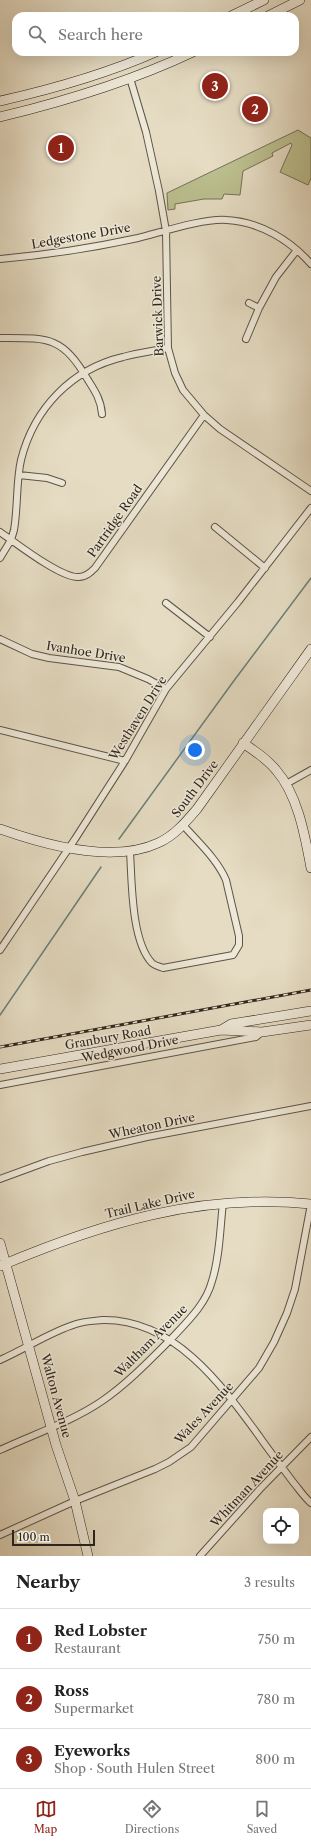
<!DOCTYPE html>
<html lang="en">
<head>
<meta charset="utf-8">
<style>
	body { margin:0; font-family:"Libre Caslon Text",serif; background:#f2f2f2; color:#222 }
	.controls { position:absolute; right:12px; bottom:12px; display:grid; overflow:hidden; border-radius:8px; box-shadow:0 4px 16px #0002 }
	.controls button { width:36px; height:36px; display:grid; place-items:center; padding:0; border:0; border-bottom:1px solid #e0e0e0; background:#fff; color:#222; font:20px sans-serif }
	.scale { position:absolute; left:12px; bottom:10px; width:83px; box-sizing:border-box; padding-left:4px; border:2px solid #2e261c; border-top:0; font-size:11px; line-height:14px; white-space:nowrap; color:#2e261c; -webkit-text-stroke:3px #eee8d8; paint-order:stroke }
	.you { position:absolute; left:195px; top:750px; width:14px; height:14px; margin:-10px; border:3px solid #fff; border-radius:50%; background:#1a73e8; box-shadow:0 0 0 6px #1a73e833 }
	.badge { display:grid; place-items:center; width:26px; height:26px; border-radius:50%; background:#8f2418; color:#fff; font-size:13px; font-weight:700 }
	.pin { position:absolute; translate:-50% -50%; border:2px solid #fff; box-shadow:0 1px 4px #0006 }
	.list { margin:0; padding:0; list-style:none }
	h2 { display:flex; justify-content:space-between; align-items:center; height:52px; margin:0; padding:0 16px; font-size:17px }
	h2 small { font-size:13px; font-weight:400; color:#767676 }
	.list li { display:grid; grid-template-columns:26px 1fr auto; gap:12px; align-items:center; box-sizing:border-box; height:60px; padding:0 16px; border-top:1px solid #e0e0e0 }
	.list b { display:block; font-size:15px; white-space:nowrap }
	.list p { margin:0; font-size:13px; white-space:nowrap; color:#767676 }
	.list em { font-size:13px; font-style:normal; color:#767676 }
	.icon { flex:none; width:22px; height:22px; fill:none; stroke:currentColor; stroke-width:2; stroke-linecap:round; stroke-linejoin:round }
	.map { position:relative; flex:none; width:311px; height:1556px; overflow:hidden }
	.search { position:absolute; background:#fff; box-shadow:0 4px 16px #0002; left:12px; right:12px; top:12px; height:44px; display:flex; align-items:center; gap:10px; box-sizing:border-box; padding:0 14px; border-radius:12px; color:#767676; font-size:15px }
	.sheet { height:232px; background:#fff }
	nav { display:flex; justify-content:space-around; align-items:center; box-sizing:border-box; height:56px; border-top:1px solid #e0e0e0; background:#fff; font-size:11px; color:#767676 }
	nav a { display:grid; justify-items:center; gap:2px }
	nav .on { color:#8f2418 }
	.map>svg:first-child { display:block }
	.green { fill:#bbbf8f; stroke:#747256 }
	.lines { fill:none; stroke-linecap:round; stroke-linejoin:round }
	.stream { stroke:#6c7f78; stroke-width:1.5 }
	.street-casing { stroke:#5c5446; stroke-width:8 }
	.secondary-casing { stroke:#2e261c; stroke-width:10 }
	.street { stroke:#eee8d8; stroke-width:6 }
	.secondary { stroke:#eee8d8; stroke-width:9 }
	.rail-casing { stroke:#2e261c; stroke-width:3 }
	.rail { stroke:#eee8d8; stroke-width:1.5; stroke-dasharray:4.5; stroke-linecap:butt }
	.labels { text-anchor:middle; stroke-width:3; stroke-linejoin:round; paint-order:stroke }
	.street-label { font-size:12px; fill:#2e261c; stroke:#eee8d8 }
</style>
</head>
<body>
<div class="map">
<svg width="311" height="1556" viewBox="0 0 311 1556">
	<rect width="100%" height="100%" fill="#e5dcc3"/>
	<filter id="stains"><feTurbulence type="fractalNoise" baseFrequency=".005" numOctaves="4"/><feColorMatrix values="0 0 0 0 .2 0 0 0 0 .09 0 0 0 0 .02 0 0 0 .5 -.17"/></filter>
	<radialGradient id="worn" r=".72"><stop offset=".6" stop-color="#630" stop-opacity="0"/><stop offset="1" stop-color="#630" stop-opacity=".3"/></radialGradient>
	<path class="green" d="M298,130l13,8v40l-3,7 -28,-13 12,-27 -1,-2 -19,10 1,3 -30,15 -3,24 -16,-1 -2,5h-18l-29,5v5l-7,1 -1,-17z"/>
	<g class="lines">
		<path class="stream" d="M119,839l114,-157 78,-104
			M0,1015l101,-148"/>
		<g class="street-casing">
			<path id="street" d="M130,78l16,54 13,59 7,40 2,117 7,25 8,17 21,25 16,14 91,62
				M0,259c47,-4 92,-11 138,-21 24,-6 66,-20 89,-18 33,2 63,20 84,44
				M249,303l10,5
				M0,338c49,0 62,-2 88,42 7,11 13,20 14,34
				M246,339l13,-31 17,-31 21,-27
				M19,475l28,3 15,5
				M215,527l50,41
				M0,532c16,11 62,47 79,45 7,0 12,-5 16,-9l109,-153
				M0,558l11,-18 3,-10c4,-23 2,-48 7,-70 13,-52 51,-91 102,-103 15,-4 30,-6 45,-9
				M166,603l44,34
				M0,639l32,15 17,4 70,9 29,12 18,10
				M0,730l125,31
				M286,784l25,-14
				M130,852c2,29 1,89 22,111 3,3 7,3 11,5l70,-13 6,-10v-9l-13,-56c-9,-21 -28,-38 -43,-55
				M0,950l75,-111 50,-78 41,-72 72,-87 73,-94
				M0,1085l256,-48 6,-5
				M0,1179l49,-18 33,-9 65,-15 164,-31
				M0,1360c25,-11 50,-28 76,-36 9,-3 18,-3 27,-4 71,-1 118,64 156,116 11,16 23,31 34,46 6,7 11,15 18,21
				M0,1450c32,-15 73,-29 102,-49 26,-18 48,-41 70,-63 16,-17 34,-34 40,-57 8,-25 8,-53 11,-78
				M0,1535l75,-34 80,-32 14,-7 22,-15 68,-79 15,-26 13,-29 8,-24 16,-85
				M200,1556l60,-67 51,-52"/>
		</g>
		<g class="secondary-casing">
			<path id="secondary" d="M231,16l33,-16
				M268,16l32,-16
				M0,101c53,-12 106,-27 156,-49
				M0,117c66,-16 132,-36 193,-65
				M243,743c12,8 24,16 33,27 22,25 29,66 35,98
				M0,829c45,16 113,35 158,14 16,-7 27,-20 39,-34l114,-160
				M221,1030l41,2 49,-7
				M0,1069l221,-39 10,-6 80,-13
				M0,1243l56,202 19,56 13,55
				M0,1266c102,-43 200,-73 311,-62"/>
		</g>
		<use href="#street" class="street"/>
		<use href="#secondary" class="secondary"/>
		<g class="rail-casing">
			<path id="rail" d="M0,1047l311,-57"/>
		</g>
		<use href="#rail" class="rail"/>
	</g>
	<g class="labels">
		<g class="street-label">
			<text transform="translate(81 236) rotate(-10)" y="4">Ledgestone Drive</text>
			<text transform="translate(158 316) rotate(-92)" y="4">Barwick Drive</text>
			<text transform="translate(115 521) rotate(-55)" y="4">Partridge Road</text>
			<text transform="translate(86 652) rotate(9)" y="4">Ivanhoe Drive</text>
			<text transform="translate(138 718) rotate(-58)" y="4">Westhaven Drive</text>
			<text transform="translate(195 789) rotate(-53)" y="4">South Drive</text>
			<text transform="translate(108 1038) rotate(-10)" y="4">Granbury Road</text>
			<text transform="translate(130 1049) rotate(-11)" y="4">Wedgwood Drive</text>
			<text transform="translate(152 1126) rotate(-12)" y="4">Wheaton Drive</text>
			<text transform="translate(150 1204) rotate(-13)" y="4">Trail Lake Drive</text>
			<text transform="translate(151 1341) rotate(-45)" y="4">Waltham Avenue</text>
			<text transform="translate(56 1396) rotate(75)" y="4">Walton Avenue</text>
			<text transform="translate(204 1413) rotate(-47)" y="4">Wales Avenue</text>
			<text transform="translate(247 1489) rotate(-47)" y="4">Whitman Avenue</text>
		</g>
	</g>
	<rect width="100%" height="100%" filter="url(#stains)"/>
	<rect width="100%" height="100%" fill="url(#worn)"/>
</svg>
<div class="controls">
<button><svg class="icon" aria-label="locate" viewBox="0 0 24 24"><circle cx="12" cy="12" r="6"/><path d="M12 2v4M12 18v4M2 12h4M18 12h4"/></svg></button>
</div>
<div class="scale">100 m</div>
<div class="you"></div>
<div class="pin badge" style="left:61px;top:148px">1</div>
<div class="pin badge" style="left:255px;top:109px">2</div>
<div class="pin badge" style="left:215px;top:86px">3</div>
<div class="search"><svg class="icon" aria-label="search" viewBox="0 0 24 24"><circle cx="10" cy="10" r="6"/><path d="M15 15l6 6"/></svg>Search here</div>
</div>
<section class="sheet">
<h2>Nearby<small>3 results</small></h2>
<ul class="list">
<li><span class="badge">1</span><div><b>Red Lobster</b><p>Restaurant</p></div><em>750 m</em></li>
<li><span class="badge">2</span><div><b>Ross</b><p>Supermarket</p></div><em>780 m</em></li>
<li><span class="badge">3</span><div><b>Eyeworks</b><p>Shop · South Hulen Street</p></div><em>800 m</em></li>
</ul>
</section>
<nav>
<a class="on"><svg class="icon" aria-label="map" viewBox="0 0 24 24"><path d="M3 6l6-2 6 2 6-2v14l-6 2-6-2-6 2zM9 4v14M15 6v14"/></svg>Map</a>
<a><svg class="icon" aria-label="directions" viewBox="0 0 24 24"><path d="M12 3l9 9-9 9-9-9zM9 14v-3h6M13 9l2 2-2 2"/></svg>Directions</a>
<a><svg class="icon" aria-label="saved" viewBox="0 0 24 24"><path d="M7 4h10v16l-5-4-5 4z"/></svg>Saved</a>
</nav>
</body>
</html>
